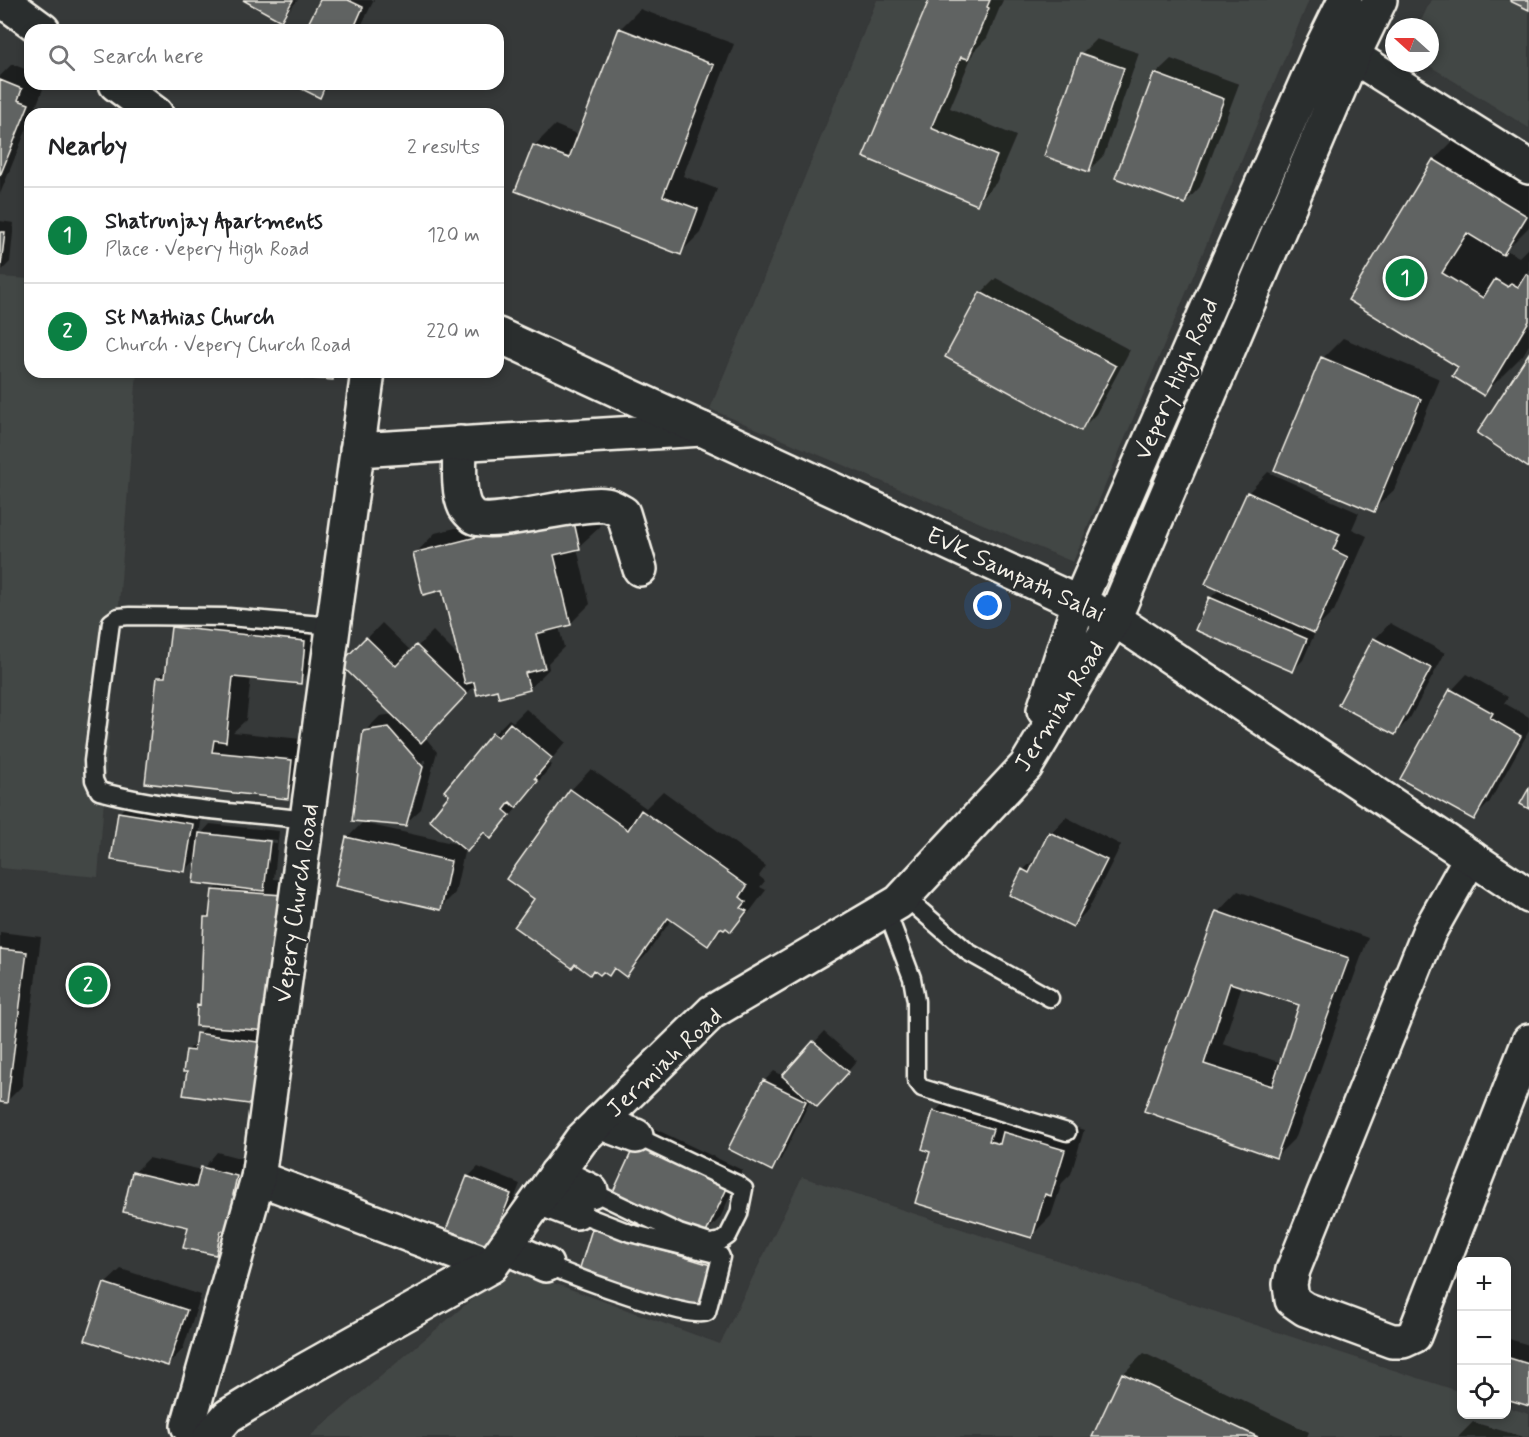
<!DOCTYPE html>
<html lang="en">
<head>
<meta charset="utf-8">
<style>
	body { margin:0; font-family:Mynerve,sans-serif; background:#f2f2f2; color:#202124 }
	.controls { position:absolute; right:18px; bottom:18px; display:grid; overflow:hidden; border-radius:12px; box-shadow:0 3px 9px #0003 }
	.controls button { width:54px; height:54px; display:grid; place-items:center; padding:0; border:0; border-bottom:2px solid #e0e0e0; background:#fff; color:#202124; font:30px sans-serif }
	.compass { position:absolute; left:1385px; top:18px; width:54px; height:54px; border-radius:50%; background:#fff; box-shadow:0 3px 9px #0003; rotate:291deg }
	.you { position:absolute; left:988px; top:606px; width:21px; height:21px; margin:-15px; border:4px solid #fff; border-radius:50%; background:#1a73e8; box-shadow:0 0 0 9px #1a73e833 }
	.badge { display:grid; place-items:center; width:39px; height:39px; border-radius:50%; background:#0b8043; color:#fff; font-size:20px; font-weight:700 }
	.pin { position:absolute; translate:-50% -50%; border:3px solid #fff; box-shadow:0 2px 6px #0006 }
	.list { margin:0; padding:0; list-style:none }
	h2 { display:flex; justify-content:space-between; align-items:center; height:78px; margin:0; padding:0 24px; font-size:26px }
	h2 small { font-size:20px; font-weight:400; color:#757577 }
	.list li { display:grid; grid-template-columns:39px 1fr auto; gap:18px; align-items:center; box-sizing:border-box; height:96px; padding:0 24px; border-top:2px solid #e0e0e0 }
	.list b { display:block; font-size:22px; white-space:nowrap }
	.list p { margin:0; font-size:20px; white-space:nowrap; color:#757577 }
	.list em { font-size:20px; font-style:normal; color:#757577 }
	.icon { flex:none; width:33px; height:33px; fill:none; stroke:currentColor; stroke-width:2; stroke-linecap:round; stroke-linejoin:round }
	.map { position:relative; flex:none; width:1529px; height:1437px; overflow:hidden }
	.search { position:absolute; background:#fff; box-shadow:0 3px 9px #0003; left:24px; top:24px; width:480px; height:66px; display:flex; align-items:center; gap:15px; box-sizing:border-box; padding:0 21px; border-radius:18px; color:#757577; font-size:22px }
	.panel { position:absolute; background:#fff; box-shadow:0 3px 9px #0003; left:24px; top:108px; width:480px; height:270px; border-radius:18px }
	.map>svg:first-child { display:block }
	.built { fill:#434645 }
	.shadow { fill:#0007; fill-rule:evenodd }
	.building { fill:#616362; stroke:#f4f1e8; stroke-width:1.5; fill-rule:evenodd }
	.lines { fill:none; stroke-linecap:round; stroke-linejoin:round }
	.service-casing { stroke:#f4f1e8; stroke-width:21 }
	.minor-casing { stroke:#f4f1e8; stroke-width:38 }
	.tertiary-casing { stroke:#f4f1e8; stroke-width:38 }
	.secondary-casing { stroke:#f4f1e8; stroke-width:38 }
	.service { stroke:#2a2d2e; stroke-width:16 }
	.minor { stroke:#2a2d2e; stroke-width:33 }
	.tertiary { stroke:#2a2d2e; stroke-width:33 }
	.secondary { stroke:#2a2d2e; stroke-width:33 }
	.labels { text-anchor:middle; stroke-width:5; stroke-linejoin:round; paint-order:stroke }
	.street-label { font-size:24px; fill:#f4f1e8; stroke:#2a2d2e }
</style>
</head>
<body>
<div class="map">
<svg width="1529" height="1437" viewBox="0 0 1529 1437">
	<rect width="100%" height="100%" fill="#363939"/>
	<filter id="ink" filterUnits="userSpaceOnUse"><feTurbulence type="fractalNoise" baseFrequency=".0167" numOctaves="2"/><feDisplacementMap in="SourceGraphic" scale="12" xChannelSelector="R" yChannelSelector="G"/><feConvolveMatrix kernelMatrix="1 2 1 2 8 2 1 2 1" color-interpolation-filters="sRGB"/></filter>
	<g filter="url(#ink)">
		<path class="built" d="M877,0h432l-236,562 -363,-153z
			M1431,0h98v128l-104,-65h5v-36h-12z
			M0,277l30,2v93h107l-39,505 -98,-9z
			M802,1177l659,215 1,22h44l1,-7 22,7v23h-1220l201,-170 210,77z"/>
		<path class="shadow" d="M246,0h52l-17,19z
			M321,0h53l-15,30h-52z
			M930,0h73l-16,38 -13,13 -24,57 66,28 -20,47 -20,20 -111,-47z
			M640,9l94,35 -51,132 34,13 -17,44 -20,20 -163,-62 18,-46 20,-20 24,10 41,-106z
			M1096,39l43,14 -35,102 -15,15 -8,-116z
			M1171,59l68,25 -39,103 -15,16 -30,-129z
			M12,64l18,7v13l13,5 -10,25h-3v7l-30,73v-118z
			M296,84h35l-11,12z
			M1473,121l56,34v72l-23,23 13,7 10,-10v98l-6,10 -39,39 -24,-28 -110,-67 84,-139z
			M0,221l14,2 -4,39 -10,10z
			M996,278l134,72 -34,64 -15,15 -100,-136z
			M1343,338l97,41 -46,111 -21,20 -50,-152z
			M1268,472l91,41 -7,16 15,7 -33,75 -17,17 -14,32 -10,10 -83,-72 10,-9 28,-96z
			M592,494l8,33 -23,21 13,56 -20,20 -11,3 5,20 -16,16 1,6 -20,20 -31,-1 -22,-4 -51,53 12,15 -16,57 -16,15 -40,-93 15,-15 14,-2 -52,-50 40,-41 30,29 21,-21 27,27 -17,-70 -28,-34 20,-21zM423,760h3l-14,50h-3z
			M192,607l133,15 -5,40 -20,20 -49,-5 -5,43 -13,12 79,8 -4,37 -21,20 -140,-15 11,-104 9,-10 5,-40z
			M1390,623l55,30 -35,65 -15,16 -55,-30 35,-65z
			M1467,674l41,23 -4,6 25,14v14l-40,72 -16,16 -71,-41 50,-88z
			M526,709l40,33 -17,20 3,3 -46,56 -15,16 -6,-6 -18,19 -2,-2 -10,45 -15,15 -93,-70 15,-15 99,22 -10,-50 -5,-4 48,-57 15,-15 4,3z
			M591,769l55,39 17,-17 103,75 -7,10 6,5 -5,6 6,3 -15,20 -20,20 -5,-4 -19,18 -35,-25 -26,36 -20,20 -11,-8 -7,7 -72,-75 -28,-20 63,-89z
			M130,802l72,12 -3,22 11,-12 69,7 -5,48 23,2 -27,207 -82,-17v-21l9,-8 1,-8 9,-9 -8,-19 2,-3 4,-86 6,-6 2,-20 6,-6 -21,-28 -13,14 -65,-59zM207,833l70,7v3l-70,-7z
			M1066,817l55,28 -33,65 -15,15 -50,-55 16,-15 12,-22z
			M1238,891l130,47 -72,199 -20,20 -130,-47 72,-198zM1242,985l59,19 -19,59 -59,-19z
			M0,932l41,5 -19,149 -15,15h-7z
			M824,1032l33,29 -30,34 -16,4 -30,60 -10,10 -41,-21 34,-67 10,-10 10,5z
			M955,1091l129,39 -13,44 -9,9 -11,33 -20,20 -99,-85 3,-39z
			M653,1128l89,42 -22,48 -15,15 -68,-90z
			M217,1152l34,9 -20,77 -15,16 -82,-81 15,-15 53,12z
			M478,1167l42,17 -20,51 -32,-58z
			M608,1215l121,36 -13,43 -123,-64z
			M121,1269l80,26 -18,54 -15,16 -63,-81z
			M1506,1338l23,7v59l-23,-7z
			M1144,1353l165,79 -2,5h-213l29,-63z
			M1473,1422l50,15h-65z"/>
		<path class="building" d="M243,0h50l-12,21z
			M320,0h28l15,7 -10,23h-48z
			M929,0h61l-3,7 2,1 -21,51 -7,-2 -30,71 66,28 -20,49 -114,-48z
			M1510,0h19v10l-19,-9z
			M619,28l95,37 -51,131 35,13 -17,46 -166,-64 18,-46 36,13z
			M1080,53l44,15 -35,104 -45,-16z
			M1154,73l70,26 -39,105 -70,-26z
			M0,80l22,9 -4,11 11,4 -29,72z
			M292,84h34l-6,14z
			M1433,159l94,57 -24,39 -36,-22 -25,40 41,25 12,-19 13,8 3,-4 7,4 8,-13 3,2v45l-45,75 -32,-20 6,-9 -110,-67z
			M0,232h5l-5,42z
			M980,292l136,74 -35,65 -136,-74z
			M1529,353v115l-52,-35z
			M1321,357l100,42 -47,113 -100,-42z
			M262,372h72l-1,8 -72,-6z
			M1247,492l93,42 -7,16 15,7 -34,76 -109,-49z
			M572,513l8,36 -26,6 17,70 -35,9 9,34 -20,5 5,17 -31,8 -2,-8 -20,5 -3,-13 -9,2 -23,-94 -19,5 -10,-42z
			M1209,597l98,42 -14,33 -98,-42z
			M171,627l134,14 -4,43 -68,-7 -7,65 -12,-2 -2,12 80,8 -4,39 -143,-16 12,-106h8z
			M366,637l30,29 20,-21 51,49 -46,49 -81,-79z
			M1373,638l58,30 -36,67 -57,-30z
			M1450,689l43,24 -3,5 31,18 -47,84 -74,-41z
			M510,723l42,35 -17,20 3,3 -22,27 -6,-6 -6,8 6,5 -19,24 -7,-7 -17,20 -38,-32 20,-25 -5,-4 48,-58 6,4z
			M388,727l35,40 -17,59 -54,-5 11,-90z
			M1529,788v21l-9,-5z
			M570,789l58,41 13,-20 106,76 -7,11 6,5 -5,6 6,3 -16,21 -5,-4 -2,2 -4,-2 -12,18 -40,-28 -42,59 -12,-9 -5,8 -6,-4 -3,3 -7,-5 -3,5 -15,-11 -3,4 -58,-41 20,-28 -28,-20z
			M118,812l75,12 -8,48 -74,-12z
			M1049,832l58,28 -34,67 -64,-32 13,-26 7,4z
			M199,833l71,8 -6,50 -71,-8z
			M346,837l105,24 -10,49 -106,-24z
			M212,890l71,5 -14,136 -73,-5 1,-21 3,1 4,-89h5z
			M1216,911l133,47 -73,200 -132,-47zM1230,983l69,22 -27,81 -68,-22z
			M0,949l27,3 -20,151 -7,-1z
			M196,1033l68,10 -8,62 -73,-10 4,-23h-4l3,-22 8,1z
			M813,1041l36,31 -32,35 -35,-31z
			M763,1080l43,21 -34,70 -44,-22z
			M933,1111l60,18 -4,12 11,3 3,-12 62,18 -14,46 -6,-2 -13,44 -117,-35 15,-51 -8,-3z
			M636,1142l92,44 -23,49 -92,-43z
			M201,1167l36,9 -4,19 12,2 -9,37 -15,-3 -5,24 -33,-7 5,-21 -65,-15 9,-40 64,15z
			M467,1176l44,18 -21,53 -44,-17z
			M592,1229l122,37 -13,45 -123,-37z
			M104,1283l83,27 -19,56 -83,-26z
			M1506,1357l23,7v42l-23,-7z
			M1122,1373l136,64h-166z"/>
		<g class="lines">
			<g class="service-casing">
				<path id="service" d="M307,820c-69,-8 -140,-11 -208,-29l-5,-11 -1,-19 18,-139 7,-5 12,-1 99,1 104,9
					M904,896l64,56 82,46
					M886,909l26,69 4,23v79l6,8 145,44
					M591,1191l88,42 31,10 11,-2 7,-5 11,-22 5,-25 -7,-5 -101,-48
					M546,1265c22,9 146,57 161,47l14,-55 -1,-2 -90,-22 -54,-21"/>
			</g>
			<g class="minor-casing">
				<path id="minor" d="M1353,56l176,111
					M460,443c0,17 -3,48 5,64 1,2 6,8 9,10 17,11 103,-16 132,-12 6,1 12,5 17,8l17,56
					M1471,857l-42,75 -136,338 -3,14 2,16 13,9 87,32h11l11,-5 115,-295
					M599,1122l37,14
					M556,1174l35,17
					M258,1178l233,88
					M540,1198l36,14
					M505,1247l41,18"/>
			</g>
			<g class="tertiary-casing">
				<path id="tertiary" d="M357,450l345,-21
					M1114,619l415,277
					M188,1426l70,-248 110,-806"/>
			</g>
			<g class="secondary-casing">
				<path id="secondary" d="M2,0l41,30
					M116,84l40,30
					M498,335l600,277
					M1044,710l35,-107 240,-550 26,-53
					M210,1437l18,-21 56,-34 207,-116 90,-126 131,-128 187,-110 127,-136 88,-147 239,-563 27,-56"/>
			</g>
			<use href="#service" class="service"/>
			<use href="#minor" class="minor"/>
			<use href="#tertiary" class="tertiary"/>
			<use href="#secondary" class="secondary"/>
		</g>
	</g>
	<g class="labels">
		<g class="street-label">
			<text transform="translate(1176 379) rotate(-66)" y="8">Vepery High Road</text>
			<text transform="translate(1016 574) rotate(25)" y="8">EVK Sampath Salai</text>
			<text transform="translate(1059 706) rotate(-58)" y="8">Jermiah Road</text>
			<text transform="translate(296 903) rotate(-82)" y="8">Vepery Church Road</text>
			<text transform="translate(664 1062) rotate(-43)" y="8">Jermiah Road</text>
		</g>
	</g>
</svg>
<div class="controls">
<button>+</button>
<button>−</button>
<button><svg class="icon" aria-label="locate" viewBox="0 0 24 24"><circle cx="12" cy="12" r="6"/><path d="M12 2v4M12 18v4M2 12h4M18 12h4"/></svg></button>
</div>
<svg class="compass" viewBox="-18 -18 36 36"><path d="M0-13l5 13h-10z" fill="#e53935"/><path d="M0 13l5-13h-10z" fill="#757577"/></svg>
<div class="you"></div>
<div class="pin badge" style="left:1405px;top:278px">1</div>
<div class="pin badge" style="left:88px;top:985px">2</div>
<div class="search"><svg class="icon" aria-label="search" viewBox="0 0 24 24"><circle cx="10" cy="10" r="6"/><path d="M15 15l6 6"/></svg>Search here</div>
<section class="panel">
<h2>Nearby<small>2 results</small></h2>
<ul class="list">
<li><span class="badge">1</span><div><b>Shatrunjay Apartments</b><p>Place · Vepery High Road</p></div><em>120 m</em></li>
<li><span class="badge">2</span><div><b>St Mathias Church</b><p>Church · Vepery Church Road</p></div><em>220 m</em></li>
</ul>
</section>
</div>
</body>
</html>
